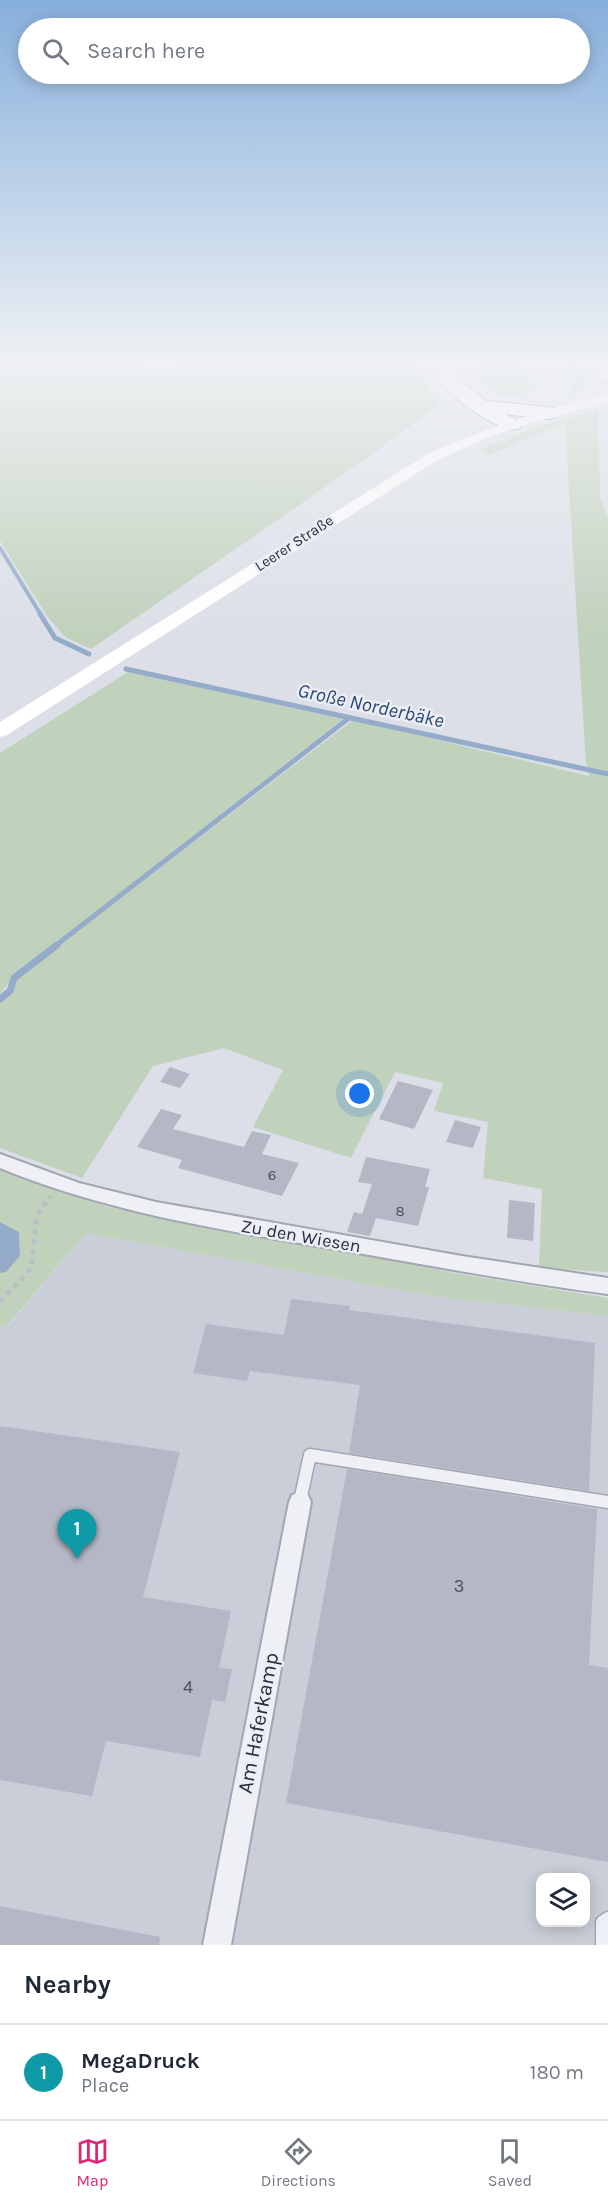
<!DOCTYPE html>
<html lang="en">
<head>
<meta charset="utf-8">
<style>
	body { margin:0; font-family:Karla,sans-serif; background:#f6f6f7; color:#1f2937 }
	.controls { position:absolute; right:18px; bottom:18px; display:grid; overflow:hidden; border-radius:12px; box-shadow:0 3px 15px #0003 }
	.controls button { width:54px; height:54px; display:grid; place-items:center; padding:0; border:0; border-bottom:2px solid #e0e1e3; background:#fff; color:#1f2937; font:30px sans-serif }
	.you { position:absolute; left:360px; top:1094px; width:21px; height:21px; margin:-15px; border:4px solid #fff; border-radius:50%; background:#1a73e8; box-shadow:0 0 0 9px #1a73e833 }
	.badge { display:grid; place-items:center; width:39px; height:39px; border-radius:50%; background:#db2777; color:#fff; font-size:20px; font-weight:700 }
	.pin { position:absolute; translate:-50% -50px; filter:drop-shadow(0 2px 3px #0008) }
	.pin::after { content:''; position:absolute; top:32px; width:21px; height:18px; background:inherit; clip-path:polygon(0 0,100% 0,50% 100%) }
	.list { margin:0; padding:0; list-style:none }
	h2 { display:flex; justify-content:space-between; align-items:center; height:78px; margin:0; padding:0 24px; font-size:26px }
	h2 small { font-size:20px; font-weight:400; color:#747a83 }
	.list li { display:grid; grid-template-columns:39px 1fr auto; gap:18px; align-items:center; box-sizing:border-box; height:96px; padding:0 24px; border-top:2px solid #e0e1e3 }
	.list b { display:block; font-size:22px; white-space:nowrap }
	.list p { margin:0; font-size:20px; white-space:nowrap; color:#747a83 }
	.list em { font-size:20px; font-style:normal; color:#747a83 }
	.icon { flex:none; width:33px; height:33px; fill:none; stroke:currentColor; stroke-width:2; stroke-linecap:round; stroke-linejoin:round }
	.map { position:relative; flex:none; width:608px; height:1945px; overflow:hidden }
	.search { position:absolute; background:#fff; box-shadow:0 3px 15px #0003; left:18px; right:18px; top:18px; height:66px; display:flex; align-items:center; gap:15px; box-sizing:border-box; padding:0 21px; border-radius:33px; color:#747a83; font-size:22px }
	.sheet { height:174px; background:#fff }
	nav { display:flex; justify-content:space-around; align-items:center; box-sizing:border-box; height:84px; border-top:2px solid #e0e1e3; background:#fff; font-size:16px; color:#747a83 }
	nav a { display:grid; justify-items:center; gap:3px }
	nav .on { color:#db2777 }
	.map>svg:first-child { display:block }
	.built { fill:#c9ced9; fill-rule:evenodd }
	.green { fill:#c0d1bc }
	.water { fill:#94abc9 }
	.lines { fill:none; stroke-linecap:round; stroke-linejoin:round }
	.stream-far2 { stroke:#94abc9; stroke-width:4 }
	.stream-far1 { stroke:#94abc9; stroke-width:5 }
	.stream { stroke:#94abc9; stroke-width:7 }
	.building { fill:#b3b8c4 }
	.service-casing { stroke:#a1a6b1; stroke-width:15 }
	.minor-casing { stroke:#a1a6b1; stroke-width:4 }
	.motorway-casing { stroke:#828c9e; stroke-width:2 }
	.path { stroke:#babdc5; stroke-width:4.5; stroke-dasharray:5 5; stroke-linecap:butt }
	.service { stroke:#eef0f5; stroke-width:12 }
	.minor { fill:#eef0f5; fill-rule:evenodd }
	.secondary { fill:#fff; fill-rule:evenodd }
	.motorway { fill:#fff; fill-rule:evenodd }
	.labels { text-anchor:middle; stroke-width:5; stroke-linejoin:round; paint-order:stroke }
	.far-street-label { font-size:15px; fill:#252d3e; stroke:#ebeef5 }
	.number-label { font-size:15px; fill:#485060 }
	.street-label { font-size:18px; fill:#252d3e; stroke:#ebeef5 }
	.near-number-label { font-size:18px; fill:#485060 }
	.water-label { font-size:20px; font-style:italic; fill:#2d4973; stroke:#ebeef5 }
	.near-street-label { font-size:21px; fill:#252d3e; stroke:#ebeef5 }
</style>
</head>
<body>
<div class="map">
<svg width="608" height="1945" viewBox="0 0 608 1945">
	<rect width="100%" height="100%" fill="#dcdfe7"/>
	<path class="built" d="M86,1233l352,64 170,19v629h-608v-621l7,3zM540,1878h46v44h-46z"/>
	<path class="green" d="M0,362h129l31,10 16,-8 -3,-2h245l2,11 19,32 -75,55 -273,189 -26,-12 -18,-21 -47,-75z
		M556,362h24l5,21 -2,10 -15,1 6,-11 -10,-8 3,-8z
		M505,363c17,1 27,5 31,23l-10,8 -26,3 -18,-13 -8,-14 11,-6z
		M598,410l2,87 8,22v753l-69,-4 3,-79 -59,-11 5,-56 -54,-11 9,-28 -48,-11 -44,86 -98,-31 30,-57 -59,-22 -71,18 -71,112 -82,-30v-147l12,-10 4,-13 337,-258 236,56 -3,-13 -21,-340 -76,32 -9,-5 59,-24z
		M128,672l215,47 -328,255 -15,20v-241z
		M0,1170l108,37 347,66 153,25v18l-170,-19 -352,-64 -80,94 -6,-2v-52l6,-1 14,-16 -1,-24 -19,-10z"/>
	<path class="water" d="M0,1222l19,10 1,24 -14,16 -6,1z"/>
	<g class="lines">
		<path class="stream-far2" d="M0,548l41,67"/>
		<path class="stream-far1" d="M40,614l15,24 34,16
			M126,669l482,105
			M55,946l294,-228"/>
		<path class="stream" d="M0,999l10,-8 4,-13 43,-33"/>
	</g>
	<path class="building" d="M170,1067l20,7 -10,14 -20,-6z
		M398,1081l35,9 -19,39 -35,-10z
		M161,1109l21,6 -9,14 71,18 8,-16 19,4 -9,19 37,9 -17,33 -104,-28 4,-8 -45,-13z
		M455,1120l26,7 -8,21 -27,-6z
		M366,1157l64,12 -5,18h4l-11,39 -42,-8 -6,18 -23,-4 7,-20 8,2 10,-30 -14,-2z
		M509,1200l26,3 -2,38 -26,-3z
		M291,1299l59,7 -1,4 246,33 -6,148 -240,-38 11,-68 -110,-14 -3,10 -54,-8 13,-49 78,11z
		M0,1426l180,26 -37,145 88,14 -12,57 13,1 -7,33 -13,-2 -12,57 -94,-16 -14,55 -92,-16z
		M347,1469l250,40 -8,156 19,3v194l-322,-59z
		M0,1906l160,31 -1,8h-159z"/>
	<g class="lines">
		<g class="service-casing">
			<path id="service" d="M300,1501l10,-46 298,47
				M602,1945v-23l6,-4"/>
		</g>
		<g class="minor-casing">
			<path id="minor" d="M0,1154l79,29 77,19 306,54 146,22v16c-92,-12 -182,-29 -273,-45 -114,-19 -228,-37 -335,-81z
				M300,1492l8,3 3,7 -80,443h-28l86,-443 3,-7z"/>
		</g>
		<g class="motorway-casing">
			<path id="motorway" d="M436,362h18l2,15 30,24 63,6 7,2 3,4 -3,4 -7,2 -45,-5 15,7 3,4 -3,4c-19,5 -69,-32 -79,-48 -4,-6 -3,-13 -4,-19z
				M597,362h11v21l-7,-2z"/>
		</g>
		<path class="path" d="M0,1302l31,-34 6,-53 14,-19"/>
		<use href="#service" class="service"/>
		<use href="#minor" class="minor"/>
		<path class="secondary" d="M608,394v8l-78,21 -44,15 -50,23 -429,274 -7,2v-15l426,-267c61,-28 116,-45 182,-61z"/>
		<use href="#motorway" class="motorway"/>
	</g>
	<linearGradient id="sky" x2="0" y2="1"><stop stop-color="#86b0dc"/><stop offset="0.57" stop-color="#eff1f4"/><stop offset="1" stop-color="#eff1f4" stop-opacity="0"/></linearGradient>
	<rect width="608" height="634" fill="url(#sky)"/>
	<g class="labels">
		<g class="far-street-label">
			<text transform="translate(294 543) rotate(-33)" y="5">Leerer Straße</text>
		</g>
		<g class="number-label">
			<text x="272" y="1180">6</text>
			<text x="400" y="1216">8</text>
		</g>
		<g class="street-label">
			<text transform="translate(301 1236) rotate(10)" y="6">Zu den Wiesen</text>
		</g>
		<g class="near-number-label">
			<text x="459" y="1592">3</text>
			<text x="188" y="1693">4</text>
		</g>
		<g class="water-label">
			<text transform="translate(371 705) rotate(12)" y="7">Große Norderbäke</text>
		</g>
		<g class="near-street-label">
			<text transform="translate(258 1723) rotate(-79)" y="7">Am Haferkamp</text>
		</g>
	</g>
</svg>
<div class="controls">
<button><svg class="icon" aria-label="layers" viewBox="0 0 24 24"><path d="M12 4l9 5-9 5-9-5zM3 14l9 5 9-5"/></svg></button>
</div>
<div class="you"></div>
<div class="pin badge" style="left:77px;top:1559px;background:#0f9aa8">1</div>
<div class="search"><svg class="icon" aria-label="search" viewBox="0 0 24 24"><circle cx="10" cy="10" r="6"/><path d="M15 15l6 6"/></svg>Search here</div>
</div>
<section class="sheet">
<h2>Nearby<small></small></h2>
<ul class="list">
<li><span class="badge" style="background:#0f9aa8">1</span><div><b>MegaDruck</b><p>Place</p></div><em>180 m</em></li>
</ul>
</section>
<nav>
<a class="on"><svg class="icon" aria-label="map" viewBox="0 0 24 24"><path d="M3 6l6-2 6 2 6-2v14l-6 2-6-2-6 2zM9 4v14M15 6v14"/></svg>Map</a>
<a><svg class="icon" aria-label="directions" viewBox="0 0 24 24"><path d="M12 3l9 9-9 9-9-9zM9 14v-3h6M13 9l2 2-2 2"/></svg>Directions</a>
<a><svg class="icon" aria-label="saved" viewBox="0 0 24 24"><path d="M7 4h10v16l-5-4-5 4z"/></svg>Saved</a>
</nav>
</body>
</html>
